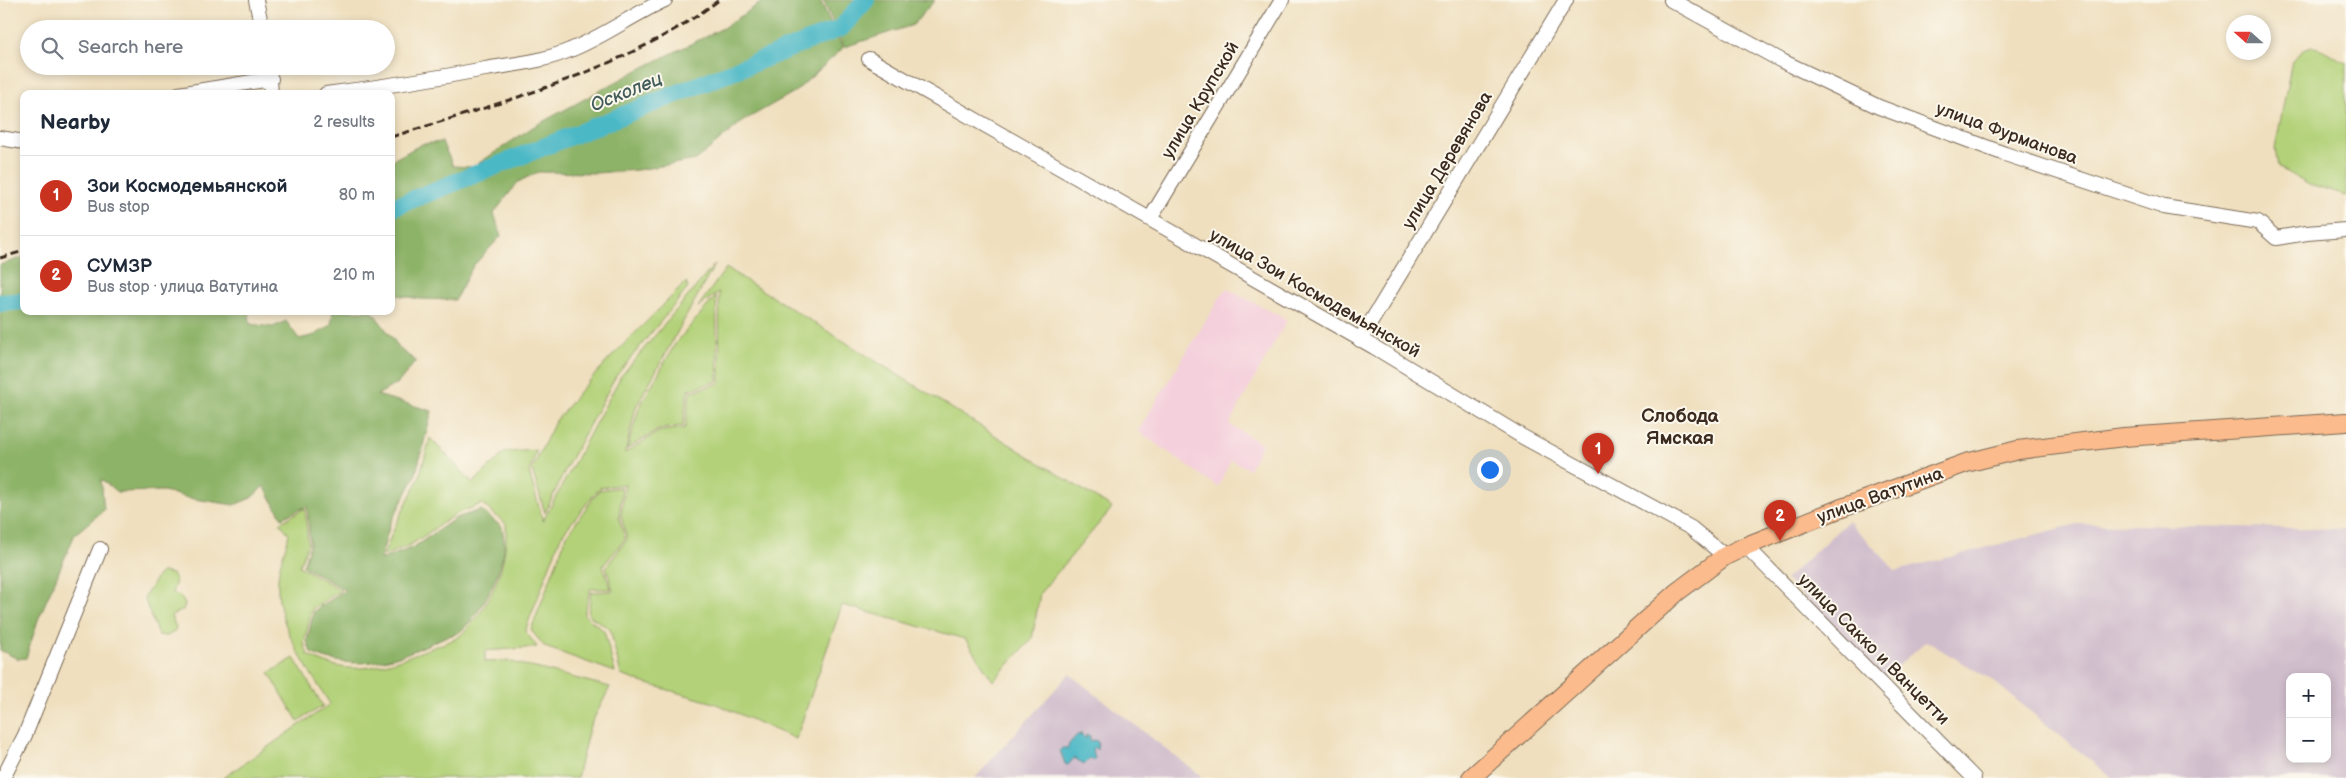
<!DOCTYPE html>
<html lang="en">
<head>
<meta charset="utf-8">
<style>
	body { margin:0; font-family:"Balsamiq Sans",sans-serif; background:#f6f6f7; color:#1f2937 }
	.controls { position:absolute; right:15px; bottom:15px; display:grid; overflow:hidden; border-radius:10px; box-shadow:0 2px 8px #0003 }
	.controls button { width:45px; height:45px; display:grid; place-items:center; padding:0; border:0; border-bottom:1px solid #e0e1e3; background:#fff; color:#1f2937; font:25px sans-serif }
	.compass { position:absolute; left:2226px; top:15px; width:45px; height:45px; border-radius:50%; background:#fff; box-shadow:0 2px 8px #0003; rotate:291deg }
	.you { position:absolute; left:1489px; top:469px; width:18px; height:18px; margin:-12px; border:4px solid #fff; border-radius:50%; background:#1a73e8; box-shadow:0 0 0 8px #1a73e833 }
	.badge { display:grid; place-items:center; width:32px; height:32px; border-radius:50%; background:#c8321e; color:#fff; font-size:16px; font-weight:700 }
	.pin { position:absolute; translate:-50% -41px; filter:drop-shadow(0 1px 2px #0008) }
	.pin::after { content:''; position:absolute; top:26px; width:18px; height:15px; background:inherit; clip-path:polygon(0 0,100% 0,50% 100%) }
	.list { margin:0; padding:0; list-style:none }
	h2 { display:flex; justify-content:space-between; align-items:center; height:65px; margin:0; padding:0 20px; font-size:21px }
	h2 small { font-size:16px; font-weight:400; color:#747a83 }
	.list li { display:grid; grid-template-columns:32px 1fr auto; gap:15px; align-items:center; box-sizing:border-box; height:80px; padding:0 20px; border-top:1px solid #e0e1e3 }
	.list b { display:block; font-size:19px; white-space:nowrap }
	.list p { margin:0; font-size:16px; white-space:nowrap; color:#747a83 }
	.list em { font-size:16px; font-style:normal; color:#747a83 }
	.icon { flex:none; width:28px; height:28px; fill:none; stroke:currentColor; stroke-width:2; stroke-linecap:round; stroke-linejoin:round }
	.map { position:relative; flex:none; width:2346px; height:778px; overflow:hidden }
	.search { position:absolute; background:#fff; box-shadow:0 2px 8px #0003; left:20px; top:20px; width:375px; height:55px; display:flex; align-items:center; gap:12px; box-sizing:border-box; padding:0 18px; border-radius:28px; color:#747a83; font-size:19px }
	.panel { position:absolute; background:#fff; box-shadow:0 2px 8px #0003; left:20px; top:90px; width:375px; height:225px; border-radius:10px }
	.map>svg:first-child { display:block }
	.built { fill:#f4cfdc }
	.industrial { fill:#d0bdcc; fill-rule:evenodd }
	.green { fill:#b2d178; stroke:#767e4b }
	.forest { fill:#8db368; stroke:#646e43 }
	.water { fill:#4bb8c6; stroke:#437172 }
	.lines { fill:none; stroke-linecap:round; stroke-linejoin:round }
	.river { stroke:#4bb8c6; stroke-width:18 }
	.minor-casing { stroke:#7a6956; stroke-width:16 }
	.major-casing { stroke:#7a6956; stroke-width:20 }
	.minor { stroke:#fff; stroke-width:14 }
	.major { stroke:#fbbb8c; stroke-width:18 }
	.rail { stroke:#3b2a1e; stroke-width:3; stroke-dasharray:8 4; stroke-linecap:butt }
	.labels { text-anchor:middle; stroke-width:4; stroke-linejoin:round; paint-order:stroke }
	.street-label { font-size:18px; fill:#3b2a1e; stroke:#fbf7ec }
	.water-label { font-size:19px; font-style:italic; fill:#415c59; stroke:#fbf7ec }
	.neighbourhood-label { font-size:19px; font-weight:bold; fill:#3b2a1e; stroke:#fbf7ec }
</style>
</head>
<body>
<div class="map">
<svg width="2346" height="778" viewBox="0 0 2346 778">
	<rect width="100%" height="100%" fill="#fbf7ec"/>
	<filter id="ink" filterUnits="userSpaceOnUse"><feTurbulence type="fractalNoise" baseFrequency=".02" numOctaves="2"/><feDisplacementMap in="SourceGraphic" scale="10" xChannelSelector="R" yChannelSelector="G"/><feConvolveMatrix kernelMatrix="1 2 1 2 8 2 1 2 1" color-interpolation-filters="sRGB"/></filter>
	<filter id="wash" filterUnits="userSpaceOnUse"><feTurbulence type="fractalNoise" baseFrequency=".0096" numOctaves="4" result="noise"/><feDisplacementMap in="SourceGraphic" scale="20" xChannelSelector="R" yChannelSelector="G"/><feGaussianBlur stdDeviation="1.12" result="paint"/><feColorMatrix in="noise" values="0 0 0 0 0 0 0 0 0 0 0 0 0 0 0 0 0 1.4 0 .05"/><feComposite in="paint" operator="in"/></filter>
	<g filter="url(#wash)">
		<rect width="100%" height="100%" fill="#efdfbe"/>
		<path class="built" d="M1226,288l61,32 -58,104 33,20 -13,25 -18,-9 -13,27 -80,-56z"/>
		<path class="industrial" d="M1848,521l48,50 181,-47 269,5v249h-234l-120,-98 -66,-39 -42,37 -98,-99zM2290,677h37v82h-37z
			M1069,674l132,102 -1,2h-225z"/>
		<path class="green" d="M2312,47c14,1 21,11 34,15v134l-37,-11 -31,-18 -3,-18 17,-89 11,-10z
			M715,264l-79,143 -11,46 35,-22 25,-3 5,-36 30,-9 -1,-91 -21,15 28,-39 386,240 -72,85 -8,46 -39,42 -28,-42 -123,-34 -46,134 -82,-36 -70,-20 -23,-8 -11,-46 -22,-14 3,-23 22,-1 -7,-24 21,-28 -6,-23 4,-32 -26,4 -38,48 -36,95 12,16 -52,4v11l23,-1 102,26 -21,41 -12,50h-354l107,-74c-23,-38 -55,-78 -52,-126 1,-14 8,-30 11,-44l-9,-11 25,-15 3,36 -9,22 42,24 -29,19 -8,34 4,12c46,25 77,10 123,-7 9,-4 24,-7 31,-14 29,-28 46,-69 44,-110l-24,-20 -26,10 -44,30 -29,12 12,-30 24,-48 11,-40 43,45 32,-31 32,-2 -8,22 14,49 78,-145z
			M686,282l2,6 -72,88 -49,90 -22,47 -13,-44 23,-47 25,-31 33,-36z
			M716,296l2,85 -30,9 -5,36 -23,3 -33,20 12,-41 36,-64z
			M622,487l-3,31 6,21 -22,27 8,23h-21l-6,26 20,16 11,41 -70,-25 -14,-17 36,-95 32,-45z
			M162,572l10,2 4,7 -4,12 8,3 5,8 -2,6 -12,6 5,11 -2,5 -7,4 -9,-1 -14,-37 14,-23z
			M294,658l29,48 -25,15 -29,-48z"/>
		<path class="forest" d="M765,0h55l23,48 -47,43 -53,30 -47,39 -59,10 -41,3 -58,-1 -20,10 -24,31 7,23 -28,30 -18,34 -35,-1 -29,-5v-133l31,-17 20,-2 11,24 20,1 60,-40 105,-57 85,-42z
			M823,0h112l-22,25 -69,22z
			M24,257v54h225l1,13 23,3 13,-6 13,18 16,-4 16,-10 2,-14h39l30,40 14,10 -18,22 -21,12 55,16 -17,66 -25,47 -10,36 34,-13 42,-29 25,-8 21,17c1,7 3,16 2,23 -5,28 -22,62 -43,81 -5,4 -15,5 -21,8 -43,21 -84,34 -129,14l-4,-12 7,-30 31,-21 -42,-24 7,-22 -3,-38 -25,12 -18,-32 -13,12 -17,7 -46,-7 -24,-7 -47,1 -16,-13 3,31 -29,24 -37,86 -12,38 -8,1 -18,-9v-385z"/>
		<path class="water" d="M1080,733l6,6v-4l4,1v5l5,-1 3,2 -1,8 -3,-3 -2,3 3,8 -2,3 -2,-3 -7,6 -10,-6 -6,7 -3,-1 -5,-14 2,-2h6l1,-4 9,-10 3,3z"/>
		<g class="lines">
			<path class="river" d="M391,208l450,-180 25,-28
				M0,303l24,-2"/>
		</g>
	</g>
	<g filter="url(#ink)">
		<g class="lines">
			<g class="minor-casing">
				<path id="minor" d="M256,0l6,29
					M1671,0l111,61 97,46 126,47 159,53 94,15 18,16 31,-5 39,-3
					M869,59l505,288 149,90 168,91 34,28
					M269,66l2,28
					M179,94l92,-15
					M326,94c54,-7 106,-15 159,-25 29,-5 57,-7 85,-19 33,-13 62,-35 95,-50
					M0,138l24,4
					M1150,219l132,-219
					M1360,340l206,-340
					M1746,546l228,232
					M3,778l22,-43 75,-186"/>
			</g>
			<g class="major-casing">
				<path id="major" d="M1471,778l206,-186 48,-36 21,-10 93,-37 127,-46 52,-13 106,-13 222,-15"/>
			</g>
			<use href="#minor" class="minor"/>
			<use href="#major" class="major"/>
			<path class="rail" d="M391,137c109,-34 237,-68 328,-137
				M0,258l24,-7"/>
		</g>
	</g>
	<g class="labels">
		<g class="street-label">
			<text transform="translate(1200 100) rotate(-59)" y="6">улица Крупской</text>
			<text transform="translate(2007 133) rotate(20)" y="6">улица Фурманова</text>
			<text transform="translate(1447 160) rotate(-59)" y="6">улица Деревянова</text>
			<text transform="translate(1315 293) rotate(30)" y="6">улица Зои Космодемьянской</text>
			<text transform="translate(1880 495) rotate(-20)" y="6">улица Ватутина</text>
			<text transform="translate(1874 649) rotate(45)" y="6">улица Сакко и Ванцетти</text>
		</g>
		<g class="water-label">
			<text transform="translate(626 91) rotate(-22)" y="7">Осколец</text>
		</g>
		<g class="neighbourhood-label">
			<text x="1680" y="422">Слобода<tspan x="1680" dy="22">Ямская</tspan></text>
		</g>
	</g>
</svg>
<div class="controls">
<button>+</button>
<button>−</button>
</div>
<svg class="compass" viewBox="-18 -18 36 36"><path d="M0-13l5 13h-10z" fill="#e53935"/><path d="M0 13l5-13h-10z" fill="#747a83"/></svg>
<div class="you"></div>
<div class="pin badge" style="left:1598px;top:474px">1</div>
<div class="pin badge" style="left:1780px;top:541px">2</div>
<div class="search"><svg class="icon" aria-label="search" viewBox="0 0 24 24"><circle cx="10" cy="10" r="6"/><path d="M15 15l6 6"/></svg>Search here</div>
<section class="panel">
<h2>Nearby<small>2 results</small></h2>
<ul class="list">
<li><span class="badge">1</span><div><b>Зои Космодемьянской</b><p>Bus stop</p></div><em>80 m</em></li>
<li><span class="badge">2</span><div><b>СУМЗР</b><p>Bus stop · улица Ватутина</p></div><em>210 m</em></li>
</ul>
</section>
</div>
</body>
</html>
